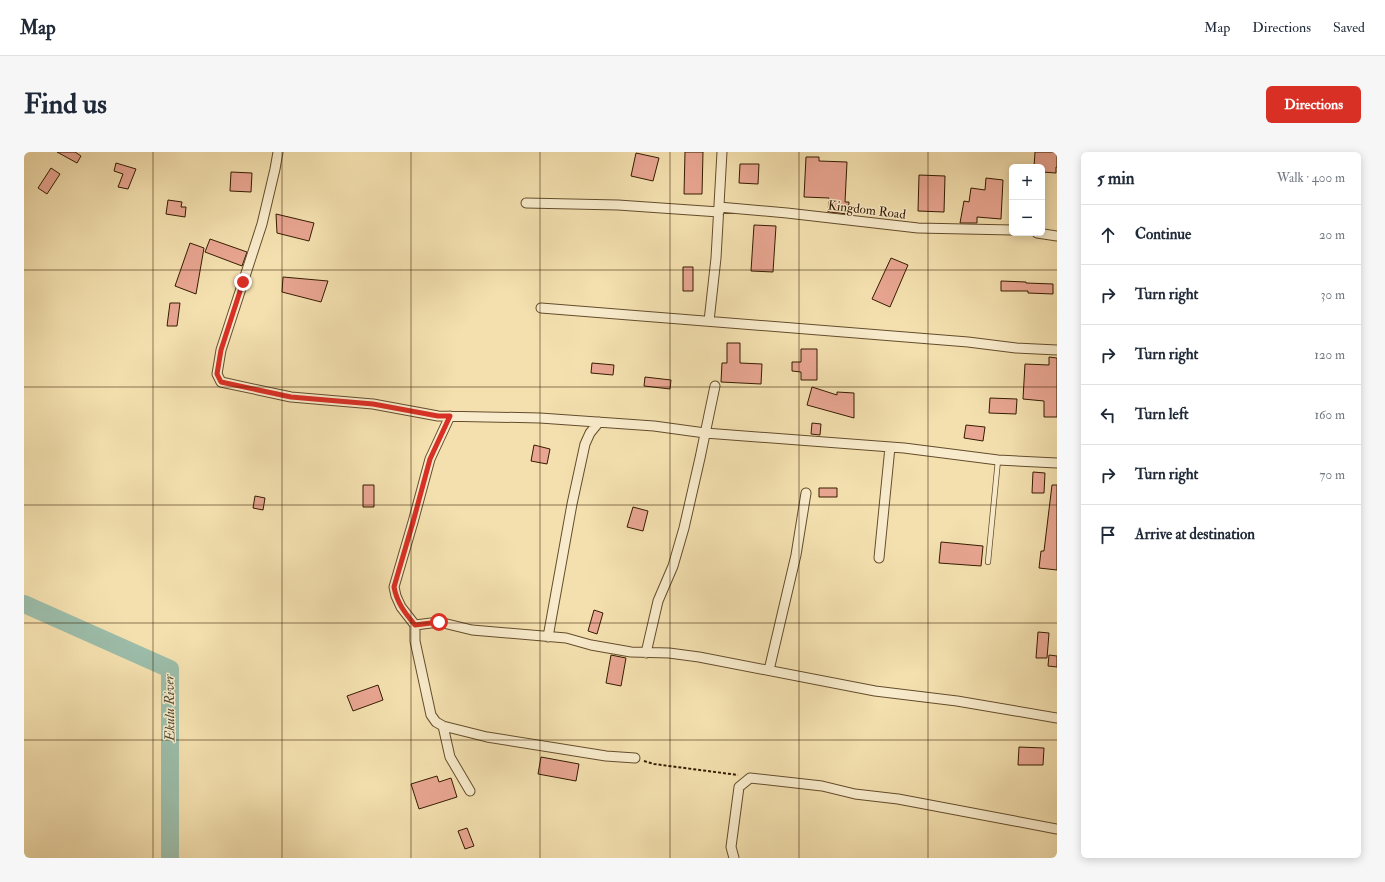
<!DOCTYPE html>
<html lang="en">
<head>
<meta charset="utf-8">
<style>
	body { margin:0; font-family:"IM FELL Double Pica",serif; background:#f6f6f7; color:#1f2937 }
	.controls { position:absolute; right:12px; top:12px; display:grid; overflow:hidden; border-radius:6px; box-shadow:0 2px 10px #0003 }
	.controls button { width:36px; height:36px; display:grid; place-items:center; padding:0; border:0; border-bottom:1px solid #e0e1e3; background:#fff; color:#1f2937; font:20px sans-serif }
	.stop { position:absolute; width:12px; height:12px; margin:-9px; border:3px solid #d93025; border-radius:50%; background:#fff }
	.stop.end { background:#d93025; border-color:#fff; box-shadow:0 1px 4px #0008 }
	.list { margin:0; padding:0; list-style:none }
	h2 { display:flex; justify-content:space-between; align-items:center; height:52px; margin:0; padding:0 16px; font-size:17px }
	h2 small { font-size:13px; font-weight:400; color:#747a83 }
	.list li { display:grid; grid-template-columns:26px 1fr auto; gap:12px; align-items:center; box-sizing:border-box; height:60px; padding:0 16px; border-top:1px solid #e0e1e3 }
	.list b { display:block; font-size:15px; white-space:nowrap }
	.list em { font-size:13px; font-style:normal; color:#747a83 }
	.icon { flex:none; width:22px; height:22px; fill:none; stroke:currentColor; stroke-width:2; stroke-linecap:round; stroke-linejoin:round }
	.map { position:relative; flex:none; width:1033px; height:706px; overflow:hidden; border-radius:6px }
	header { display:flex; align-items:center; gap:24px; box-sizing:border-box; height:56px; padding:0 20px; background:#fff; border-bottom:1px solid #e0e1e3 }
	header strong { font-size:19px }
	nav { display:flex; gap:22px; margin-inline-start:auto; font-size:14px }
	.intro { display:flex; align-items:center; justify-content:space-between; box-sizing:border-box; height:96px; padding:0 24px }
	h1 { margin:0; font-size:28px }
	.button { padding:10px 18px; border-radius:6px; background:#d93025; color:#fff; font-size:14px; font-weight:700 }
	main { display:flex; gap:24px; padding:0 24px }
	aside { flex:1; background:#fff; border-radius:6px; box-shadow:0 2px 10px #0003 }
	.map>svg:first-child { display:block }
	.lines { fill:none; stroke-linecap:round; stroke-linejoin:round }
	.river { stroke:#9cbdaa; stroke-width:18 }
	.building { fill:#e9a692; stroke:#341c00 }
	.lane-casing { stroke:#644d2c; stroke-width:6 }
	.street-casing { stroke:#644d2c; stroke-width:11 }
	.path { stroke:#341c00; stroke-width:2; stroke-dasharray:3 2; stroke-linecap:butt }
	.lane { stroke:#f8ebcb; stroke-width:4.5 }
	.street { stroke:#f8ebcb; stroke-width:9 }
	.route { stroke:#d93025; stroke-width:5 }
	.grid { fill:none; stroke:#341c00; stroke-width:1; stroke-opacity:0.55 }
	.labels { text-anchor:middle; stroke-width:3; stroke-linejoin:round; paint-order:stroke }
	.street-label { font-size:13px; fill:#341c00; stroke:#f8ebcb }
	.water-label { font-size:14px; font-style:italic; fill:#534c33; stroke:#f8ebcb }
</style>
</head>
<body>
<header>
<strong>Map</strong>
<nav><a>Map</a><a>Directions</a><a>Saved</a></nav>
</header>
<div class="intro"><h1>Find us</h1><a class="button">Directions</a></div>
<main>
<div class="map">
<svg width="1033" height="706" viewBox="0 0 1033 706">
	<rect width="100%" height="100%" fill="#f4e0af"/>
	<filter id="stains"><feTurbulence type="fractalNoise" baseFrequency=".005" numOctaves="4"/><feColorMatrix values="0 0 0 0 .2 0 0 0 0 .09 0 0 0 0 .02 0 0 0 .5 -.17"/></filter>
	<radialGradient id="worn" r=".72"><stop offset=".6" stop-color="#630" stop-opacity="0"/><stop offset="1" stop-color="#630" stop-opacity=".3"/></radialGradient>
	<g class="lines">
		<path class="river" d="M0,452l146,65v189"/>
	</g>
	<path class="building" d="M33,0h18l6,4 -4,7z
		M661,0h18l-1,42h-18z
		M1011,0h22v15h-1v6l-14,-1v-5h-8z
		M612,1l23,5 -6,23 -22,-5z
		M782,5h13v4l28,1 -2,40h4l-1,12 -20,-2 1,-14 -25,-1z
		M92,11l20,6 -8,20 -10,-2 5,-13 -9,-3z
		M716,12h19l-1,20 -19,-1z
		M27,16l9,6 -13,20 -9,-6z
		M207,20l21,1 -1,19 -21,-1z
		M895,23l26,1 -1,36 -26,-1z
		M962,26l17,2 -2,39 -24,-2v6h-17l4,-22 5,1 2,-14 14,2z
		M144,48l14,2 -1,5h5l-1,10 -19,-3z
		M252,62l38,9 -5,18 -32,-8z
		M730,73l22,1 -3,46 -22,-1z
		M186,87l37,13 -5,14 -37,-14z
		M166,91l14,5 -8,46 -21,-8z
		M867,106l17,7 -18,42 -18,-8z
		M659,115h10v24h-10z
		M259,125l45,4 -7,21 -39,-10z
		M977,129l25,1v1l27,1v10l-25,-1v-2h-27z
		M146,151h10l-3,23h-10z
		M703,191h13v20l22,1 -1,20 -40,-2 1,-19h5z
		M777,197h16v31h-16v-8l-9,-1v-9h9z
		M1025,205l8,1v59h-13v-16l-21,-2 2,-35 24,1z
		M568,211l22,2 -1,10 -22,-2z
		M621,225l26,3 -1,9 -26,-3z
		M788,235l25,8v-3l17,1v25l-47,-13z
		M966,246l27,1 -1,15 -27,-1z
		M788,271l9,1 -1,11 -9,-1z
		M942,273l19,2 -2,14 -19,-3z
		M510,293l16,4 -3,15 -16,-3z
		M1009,320l12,1 -1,20h-12z
		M339,333h11v22h-11z
		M1028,333h5v85l-18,-2 2,-17h3z
		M795,336h18v9h-18z
		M231,344l10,2 -2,12 -10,-2z
		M609,355l15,4 -5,20 -16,-4z
		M917,390l42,4 -2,20 -42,-3z
		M570,458l9,3 -6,21 -9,-3z
		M1014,480l11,1 -2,25h-11z
		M587,503l15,3 -5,28 -15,-3z
		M1025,503l8,1v11l-9,-1z
		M354,533l5,15 -30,11 -6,-15z
		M995,595l25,1 -1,17h-25z
		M517,605l38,7 -3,17 -38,-7z
		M413,624l2,6 12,-4 6,19 -38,12 -8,-25z
		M443,676l7,18 -9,3 -7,-18z"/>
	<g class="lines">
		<g class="lane-casing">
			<path id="lane" d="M964,410l10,-102"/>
		</g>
		<g class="street-casing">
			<path id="street" d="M254,0l-3,17 -13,55 -41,126 -4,24 4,8 70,15 82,7 65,12 102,2 114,8 51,7 199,15 94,12 59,3
				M502,51l92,2 101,7
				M695,55l68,6 131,15 94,2
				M1013,81l20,3
				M517,156l427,34 48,6 41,2
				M685,169l7,-63 6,-106
				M426,264l-20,43 -17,63 -19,65 2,9 5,11 14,18v16l16,74 5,7 7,4 44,11 119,19 29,2
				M855,406l11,-111
				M391,473l24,-3 33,8 94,8 25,7 40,7 38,1 30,4 176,34 82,10 100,17
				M524,485l24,-133 13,-60 5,-11 9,-11
				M622,501l12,-52 15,-35 11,-38 16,-70 15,-72
				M745,518l27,-115 10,-62
				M419,574l7,31 20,34
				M710,706l-3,-11 8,-60 11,-9 72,8 33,8 43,5 159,30"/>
		</g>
		<path class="path" d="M620,609l10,3 84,11"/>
		<use href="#lane" class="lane"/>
		<use href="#street" class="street"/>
	</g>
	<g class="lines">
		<path class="route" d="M219,130l-22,68 -4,24 4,8 70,15 82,7 65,12h12l-20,43 -17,63 -19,65c3,16 11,26 21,38l24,-3"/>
	</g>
	<path class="grid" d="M129,0v706M258,0v706M387,0v706M516,0v706M646,0v706M775,0v706M904,0v706M0,118h1033M0,235h1033M0,353h1033M0,471h1033M0,588h1033"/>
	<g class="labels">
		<g class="street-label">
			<text transform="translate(843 57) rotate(7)" y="5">Kingdom Road</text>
		</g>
		<g class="water-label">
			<text transform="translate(145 556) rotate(-91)" y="5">Ekulu River</text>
		</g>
	</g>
	<rect width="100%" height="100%" filter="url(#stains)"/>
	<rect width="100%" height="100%" fill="url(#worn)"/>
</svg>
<div class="controls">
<button>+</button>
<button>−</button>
</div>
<div class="stop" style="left:415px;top:470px"></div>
<div class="stop end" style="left:219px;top:130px"></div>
</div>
<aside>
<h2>5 min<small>Walk · 400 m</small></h2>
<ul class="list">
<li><svg class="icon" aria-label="ahead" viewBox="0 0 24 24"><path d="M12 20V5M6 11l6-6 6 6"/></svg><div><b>Continue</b></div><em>20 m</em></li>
<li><svg class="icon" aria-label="right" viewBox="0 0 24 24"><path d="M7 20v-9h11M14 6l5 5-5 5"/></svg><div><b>Turn right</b></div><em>30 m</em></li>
<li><svg class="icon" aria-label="right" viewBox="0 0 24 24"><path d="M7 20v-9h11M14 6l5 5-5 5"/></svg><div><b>Turn right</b></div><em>120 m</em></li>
<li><svg class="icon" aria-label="left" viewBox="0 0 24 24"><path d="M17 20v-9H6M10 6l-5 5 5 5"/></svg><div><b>Turn left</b></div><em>160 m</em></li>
<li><svg class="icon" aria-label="right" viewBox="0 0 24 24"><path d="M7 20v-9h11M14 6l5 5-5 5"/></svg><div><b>Turn right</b></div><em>70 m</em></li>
<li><svg class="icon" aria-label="arrive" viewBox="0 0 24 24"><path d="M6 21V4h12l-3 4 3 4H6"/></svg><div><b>Arrive at destination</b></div></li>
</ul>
</aside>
</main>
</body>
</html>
